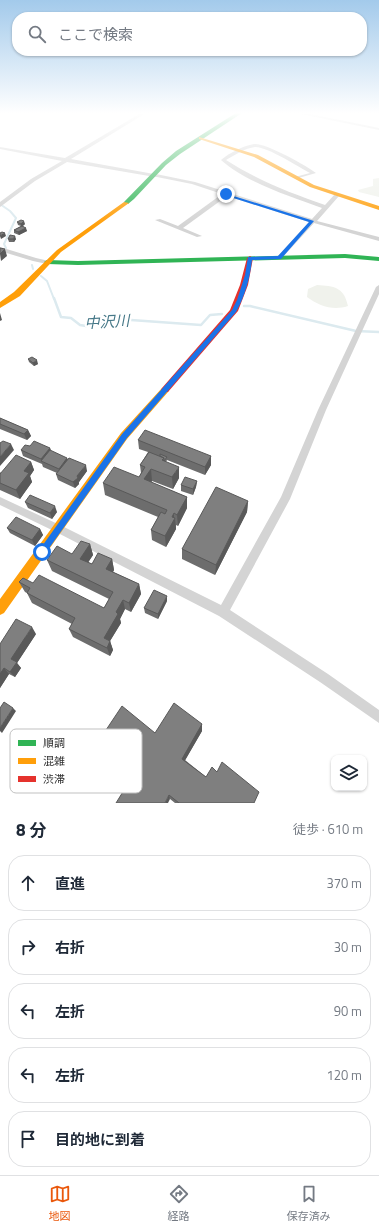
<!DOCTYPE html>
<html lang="ja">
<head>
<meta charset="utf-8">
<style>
	body { margin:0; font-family:"Titillium Web","Noto Sans JP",sans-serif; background:#f2f2f3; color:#1f2937 }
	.controls { position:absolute; right:12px; bottom:12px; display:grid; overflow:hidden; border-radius:8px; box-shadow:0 1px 3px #0004 }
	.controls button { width:36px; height:36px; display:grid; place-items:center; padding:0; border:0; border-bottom:1px solid #e0e1e3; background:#fff; color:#1f2937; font:20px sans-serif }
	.stop { position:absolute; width:12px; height:12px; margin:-9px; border:3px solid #1a73e8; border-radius:50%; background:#fff }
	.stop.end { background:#1a73e8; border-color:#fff; box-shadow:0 1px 4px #0008 }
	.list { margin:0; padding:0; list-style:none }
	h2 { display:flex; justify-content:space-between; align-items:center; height:52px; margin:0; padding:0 16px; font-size:17px }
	h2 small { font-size:13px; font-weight:400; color:#747a83 }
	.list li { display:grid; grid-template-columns:26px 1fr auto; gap:12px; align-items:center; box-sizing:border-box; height:56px; margin:0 8px 8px; padding:0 8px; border:1px solid #e0e1e3; border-radius:16px }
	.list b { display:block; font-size:15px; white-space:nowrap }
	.list em { font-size:13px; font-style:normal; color:#747a83 }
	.icon { flex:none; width:22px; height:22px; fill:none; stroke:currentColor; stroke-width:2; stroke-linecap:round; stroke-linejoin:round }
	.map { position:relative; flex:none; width:379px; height:803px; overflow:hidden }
	.search { position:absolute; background:#fff; box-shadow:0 1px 3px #0004; left:12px; right:12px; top:12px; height:44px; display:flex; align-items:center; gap:10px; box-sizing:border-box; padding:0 14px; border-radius:16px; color:#747a83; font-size:15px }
	.sheet { height:372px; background:#fff }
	nav { display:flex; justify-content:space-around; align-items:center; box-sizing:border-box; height:56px; border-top:1px solid #e0e1e3; background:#fff; font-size:11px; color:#747a83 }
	nav a { display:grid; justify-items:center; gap:2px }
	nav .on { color:#ea580c }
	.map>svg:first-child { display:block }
	.green { fill:#f0f2ec }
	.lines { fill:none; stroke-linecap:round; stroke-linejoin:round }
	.stream-far1 { stroke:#dceaef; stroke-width:2 }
	.stream { stroke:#dceaef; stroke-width:2.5 }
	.street { fill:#d4d4d4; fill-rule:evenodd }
	.fast { fill:#30b455; fill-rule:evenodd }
	.slow { fill:#ff9f0a; fill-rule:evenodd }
	.jam { fill:#e5322d; fill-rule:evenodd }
	.wall { fill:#6d6d6d }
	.shaded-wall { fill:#595959 }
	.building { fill:#7f7f7f; stroke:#595959 }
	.route { fill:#1a73e8 }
	.labels { text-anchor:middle; stroke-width:4; stroke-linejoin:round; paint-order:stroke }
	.water-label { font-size:15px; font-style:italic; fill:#467888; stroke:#fff }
	.key { fill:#fff; stroke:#c1c1c1; stroke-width:1 }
	.key-label { font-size:11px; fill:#2f2f2f }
</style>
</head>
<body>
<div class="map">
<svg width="379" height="803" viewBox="0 0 379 803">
	<rect width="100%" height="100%" fill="#fff"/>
	<path class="green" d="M379,178v19l-20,-5 -1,-2 15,-4v-7z
		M317,285c17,1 27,2 31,21 -15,5 -29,0 -41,-9l1,-8z"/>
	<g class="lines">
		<path class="stream-far1" d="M0,204l10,7 6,7 -12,26 2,4
			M32,265l1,4
			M41,276l6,5 7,18"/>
		<path class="stream" d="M54,298l7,19 10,1 9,7 6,1 31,-7 84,6 9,-10 12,-1
			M244,306h6l106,25 23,1"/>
		<path class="street" d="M141,113h5l-75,46 83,15h2l39,8 117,37 10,-11c-31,-11 -77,-26 -101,-48 8,-7 22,-14 33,-16 10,-2 54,22 62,29l-21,6v-2l15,-4c-11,-6 -44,-27 -55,-26 -10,1 -20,8 -29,13 31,20 64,33 99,45l10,-11h4v2l-22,25 62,16v4l-65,-18 -33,36h-4v-2l32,-35 -82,-26 -44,32 19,8 -5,1 -42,-17 5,-1 18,7 44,-32 -30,-10 -35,-7h-2l-88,-15 -32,19 -35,26v-5l31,-23 31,-18 -62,-12v-2l65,11z
			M296,113h9l74,15v2z
			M0,247l36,11 13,3 1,1 -3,2 -14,-3 -33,-10z
			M379,285v9l-53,116 -36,89 -60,111 98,64 51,36v13l-59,-41 -101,-66 -163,-84 -56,-27v-8l62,29 159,79 60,-108 37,-87 58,-123z"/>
		<path class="fast" d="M236,113h6l-62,41 -14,11 -32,34 -6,5h-4v-2l38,-39 14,-12z
			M345,254l34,3v4l-34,-3 -267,7 -31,-1 -3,-2 3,-2 31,1z"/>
		<path class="slow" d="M199,137l59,18 56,30 65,21v4l-69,-23 -56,-30 -55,-18z
			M124,202l5,1 -68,49 -41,44 -20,12v-6l14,-10 43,-42z
			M165,387l4,3 -1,2 -41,47 -123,174 -4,2v-16l121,-166 41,-45z"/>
		<path class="jam" d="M250,256l3,2 -5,27 -10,26 -70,81h-6l-1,-2 1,-2 68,-78 10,-25 7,-27z"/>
	</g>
	<path class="wall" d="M17,222l8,2 -2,2 4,5 -8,4 -5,-2v-3l7,-4 -3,-1z
		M8,239h8l-2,3h-5z
		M28,359l10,5 -4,2 -5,-4z
		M0,418l28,12 3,6 -4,4 -27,-11z
		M138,440l73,16v9l-6,10 -38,-15 -1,2 13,16 -6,11 -21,-8 -1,1 36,15v11l-9,18 -2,-1v4l-10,18 -14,-7 -1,-10 7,-13 -53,-22 -2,-12 36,-6 2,-4 -1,-8 8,-13 -9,-3z
		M30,446l20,2 1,3 17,8 19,12 -8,11v2l-4,4 -17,-8 -2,-6 1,-1 -14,-6 -1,-3 -19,-8 -2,-6z
		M31,462l3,8 -4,6 2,6 -12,17 -20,-9v-18l1,1z
		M197,481l-1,6 -3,8 -12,-4v-6z
		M248,501l-1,11 -32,63 -33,-16v-10z
		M25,502l32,10 -5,7 -24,-11z
		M7,528l33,1 3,6 -8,11 -25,-13z
		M90,544l3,11 -5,7 4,2 20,-5 2,11 -1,2 26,12 2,10 -10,18 -6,-3 -5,10 1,4 -11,18 3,9 -3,6 -37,-19 -4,-8 3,-5 -40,-21 -5,-10 -2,-1 -6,-10 14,1 71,25 5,-9 -57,-28 -5,-11 25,-6z
		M167,601l-9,18 -13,-6 -1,-5z
		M36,634l-19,29 4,5 -6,9 -6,-3 -9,14v-44z
		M202,724v7l-17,29 21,17 48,26h-79l-46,-37 -26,-22 -3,-5 55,-6z"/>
	<path class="shaded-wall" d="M24,221l1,3 -4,3v-3z
		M26,228l1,3 -8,4 -1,-3z
		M5,233l1,3 -5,3 -1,-3z
		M15,236l1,3 -2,3 -1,-3z
		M5,249l2,7 -6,5 -1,-7z
		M0,313l2,7 -2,1z
		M37,360l1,4 -4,2 -1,-3z
		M28,430l3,6 -4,4 -3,-6z
		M11,444l3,6 -14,16v-9z
		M50,448l2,6 -10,7 -1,-2z
		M211,456v9l-6,10v-8z
		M67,458l2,6 -8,11 -2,-6z
		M31,462l3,8 -4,6 2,6 -12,17 -4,-9 8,-19z
		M86,465l1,6 -8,11 -2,-6z
		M179,467v11l-6,11 -1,-12z
		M151,469l1,12 -6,10 -2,-12z
		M78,478l1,6 -4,4 -2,-6z
		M197,481l-1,6 -3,8v-6z
		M187,497v11l-9,18 -1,-11z
		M248,501l-1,11 -32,63 1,-10z
		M55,506l2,6 -5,7 -2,-6z
		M174,513v7l1,-2 1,11 -10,18 -1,-11 7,-19z
		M40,529l3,6 -8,11 -3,-6z
		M90,544l3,11 -9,14 -4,-10z
		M112,559l2,11 -5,9 -3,-10z
		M139,584l2,10 -10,18 -2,-9z
		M167,596v5l-9,18v-5z
		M123,600l2,9 -5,10 1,4 -11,18 3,9 -3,6 -3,-8 -3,-10 12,-26z
		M32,627l4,7 -19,29 4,5 -6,9 -5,-5 1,-13z
		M4,668l5,6 -9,14v-14z
		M13,708l3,3 -14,22 -2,-2v-3z
		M202,724v7l-19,33 -1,-5z
		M169,795l1,4 -2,4h-3z"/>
	<path class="building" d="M21,220l3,1 -3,3 -4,-2z
		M22,226l4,2 -8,4 -4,-2z
		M2,232l3,1 -5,3v-3z
		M10,235l5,1 -2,3h-5z
		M0,248l5,1 -5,5z
		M32,357l5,3 -4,3 -5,-4z
		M0,418l28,12 -4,4 -24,-10z
		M145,430l66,26 -6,11 -67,-27z
		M3,441l8,3 -11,13v-14z
		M34,441l16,7 -9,11 -20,-9 4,-5 5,1z
		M50,450l17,8 -8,11 -18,-8z
		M149,452l15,6 -2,2 17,7 -7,10 -21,-8 -7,10 43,18 -10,18 -3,-2 -2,4 3,1 -10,18 -14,-6 10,-18 4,2 2,-4 -64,-27 11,-16 25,10 6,-10 -5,-2z
		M160,454l7,3 -3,4v-3l-4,-2z
		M16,455l15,7 -7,9 5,2 -13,17 -16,-7v-9z
		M69,458l17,7 -9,11 1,2 -5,4 -17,-8z
		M185,477l12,4 -4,8 -12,-4z
		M216,487l32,14 -32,64 -34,-16z
		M30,495l25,11 -5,7 -25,-11z
		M16,517l24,12 -8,11 -25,-12z
		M81,541l9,3 -10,15 12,5 6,-11 14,6 -6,10 33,15 -10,19 -6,-3 -7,12 2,2 -14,24 6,3 -3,7 -38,-19 6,-11 -48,-25 3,-5 -11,-6 4,-4 10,5 6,-8 65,33 9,-16 -66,-32 10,-14 15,8z
		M154,590l13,6 -9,18 -14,-6z
		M16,619l16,8 -21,32 6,3 -7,10 -6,-4 -4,6v-30z
		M4,702l9,6 -13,20v-20z
		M174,703l28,21 -20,35 24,18 6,-10 5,5 5,-10 37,30 -5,11h-75l-10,-8 -4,8h-49l13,-21v-19l-29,-24 22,-33 33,27z"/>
	<linearGradient id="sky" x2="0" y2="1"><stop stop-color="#a3caeb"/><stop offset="0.5" stop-color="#fff"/><stop offset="1" stop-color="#fff" stop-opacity="0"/></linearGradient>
	<rect width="379" height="226" fill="url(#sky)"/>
	<path class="route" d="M224,193l90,28 -33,38 -29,1c-2,18 -7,36 -16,52l-109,126 -82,116h-5v-5l82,-115 110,-124 5,-10 8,-25 3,-18 30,-1 31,-34 -85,-27z"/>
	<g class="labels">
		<g class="water-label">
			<text transform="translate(107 322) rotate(-3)" y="5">中沢川</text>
		</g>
	</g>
	<rect x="10" y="729" width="132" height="64" rx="6" class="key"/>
	<rect x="18" y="740" width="18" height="6" fill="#30b455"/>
	<rect x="18" y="758" width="18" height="6" fill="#ff9f0a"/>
	<rect x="18" y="776" width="18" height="6" fill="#e5322d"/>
	<g class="key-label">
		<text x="43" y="747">順調</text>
		<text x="43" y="765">混雑</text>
		<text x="43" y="783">渋滞</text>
	</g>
</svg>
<div class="controls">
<button><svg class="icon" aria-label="layers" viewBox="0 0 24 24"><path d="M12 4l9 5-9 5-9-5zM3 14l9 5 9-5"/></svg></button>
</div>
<div class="stop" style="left:42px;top:552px"></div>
<div class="stop end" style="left:226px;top:194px"></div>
<div class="search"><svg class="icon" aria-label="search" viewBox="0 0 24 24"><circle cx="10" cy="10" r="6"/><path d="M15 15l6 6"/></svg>ここで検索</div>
</div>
<section class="sheet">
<h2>8 分<small>徒歩 · 610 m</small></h2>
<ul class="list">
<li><svg class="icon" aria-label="ahead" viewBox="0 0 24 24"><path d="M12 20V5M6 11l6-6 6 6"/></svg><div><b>直進</b></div><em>370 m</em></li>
<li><svg class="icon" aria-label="right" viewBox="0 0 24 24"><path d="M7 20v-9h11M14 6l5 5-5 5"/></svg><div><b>右折</b></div><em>30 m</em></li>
<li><svg class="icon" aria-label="left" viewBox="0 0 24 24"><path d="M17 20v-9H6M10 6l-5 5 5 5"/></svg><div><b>左折</b></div><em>90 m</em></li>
<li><svg class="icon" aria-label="left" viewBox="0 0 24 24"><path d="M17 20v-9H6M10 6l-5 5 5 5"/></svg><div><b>左折</b></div><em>120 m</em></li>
<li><svg class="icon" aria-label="arrive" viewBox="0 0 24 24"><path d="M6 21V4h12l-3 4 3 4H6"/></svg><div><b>目的地に到着</b></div></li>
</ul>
</section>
<nav>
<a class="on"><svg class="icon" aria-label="map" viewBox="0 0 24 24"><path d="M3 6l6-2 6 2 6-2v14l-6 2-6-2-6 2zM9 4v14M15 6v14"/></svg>地図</a>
<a><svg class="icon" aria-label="directions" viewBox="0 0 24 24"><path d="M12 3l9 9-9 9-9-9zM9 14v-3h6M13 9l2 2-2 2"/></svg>経路</a>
<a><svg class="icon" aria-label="saved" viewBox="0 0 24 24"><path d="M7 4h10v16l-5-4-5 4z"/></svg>保存済み</a>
</nav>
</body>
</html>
